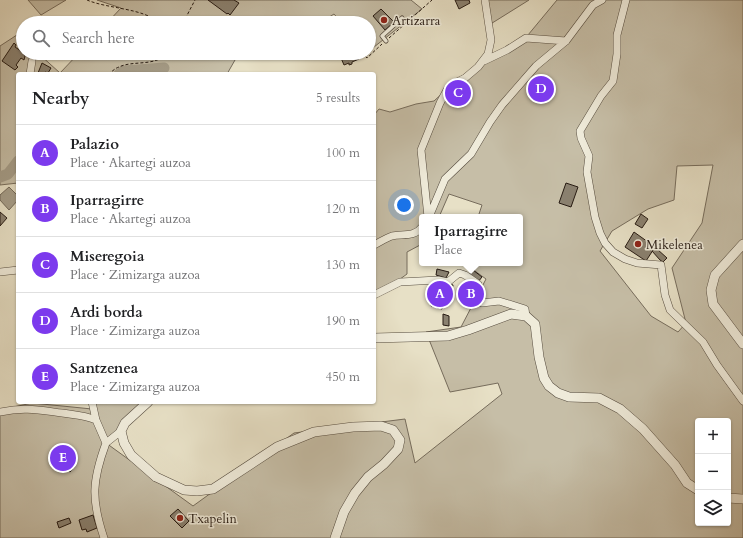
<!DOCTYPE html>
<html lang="en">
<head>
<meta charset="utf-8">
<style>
	body { margin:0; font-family:Cardo,serif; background:#f2f2f2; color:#202124 }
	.controls { position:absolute; right:12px; bottom:12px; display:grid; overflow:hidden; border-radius:4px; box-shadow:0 1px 3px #0004 }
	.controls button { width:36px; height:36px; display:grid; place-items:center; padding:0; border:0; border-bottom:1px solid #e0e0e0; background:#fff; color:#202124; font:20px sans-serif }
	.you { position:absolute; left:404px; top:205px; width:14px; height:14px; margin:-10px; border:3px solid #fff; border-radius:50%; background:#1a73e8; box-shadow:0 0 0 6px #1a73e833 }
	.badge { display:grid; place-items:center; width:26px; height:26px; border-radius:50%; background:#7c3aed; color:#fff; font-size:13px; font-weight:700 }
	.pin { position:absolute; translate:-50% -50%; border:2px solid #fff; box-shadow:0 1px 4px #0006 }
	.popup { position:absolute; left:419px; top:214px; width:104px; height:52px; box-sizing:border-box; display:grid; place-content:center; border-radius:4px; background:#fff; filter:drop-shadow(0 1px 3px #0005); font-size:13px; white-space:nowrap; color:#757577 }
	.popup b { font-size:15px; color:#202124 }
	.popup::after { content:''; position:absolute; left:50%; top:100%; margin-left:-8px; border:8px solid transparent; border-top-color:#fff }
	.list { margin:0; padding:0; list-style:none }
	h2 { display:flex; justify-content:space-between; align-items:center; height:52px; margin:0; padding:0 16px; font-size:17px }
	h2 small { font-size:13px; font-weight:400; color:#757577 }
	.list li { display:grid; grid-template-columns:26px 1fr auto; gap:12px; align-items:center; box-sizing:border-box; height:56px; padding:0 16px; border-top:1px solid #e0e0e0 }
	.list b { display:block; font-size:15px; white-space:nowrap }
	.list p { margin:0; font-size:13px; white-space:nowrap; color:#757577 }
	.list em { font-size:13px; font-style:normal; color:#757577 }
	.icon { flex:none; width:22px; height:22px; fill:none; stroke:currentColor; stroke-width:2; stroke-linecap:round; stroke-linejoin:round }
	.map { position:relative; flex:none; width:743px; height:538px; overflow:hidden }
	.search { position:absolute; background:#fff; box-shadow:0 1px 3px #0004; left:16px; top:16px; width:360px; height:44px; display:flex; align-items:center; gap:10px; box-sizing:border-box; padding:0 14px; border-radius:22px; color:#757577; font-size:15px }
	.panel { position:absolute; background:#fff; box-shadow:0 1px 3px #0004; left:16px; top:72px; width:360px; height:332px; border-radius:4px }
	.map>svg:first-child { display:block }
	.green { fill:#c6bea7; stroke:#766c5c; fill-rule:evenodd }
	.water { fill:#a59d89; stroke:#726959 }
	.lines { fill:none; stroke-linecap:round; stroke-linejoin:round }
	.river { stroke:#a59d89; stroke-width:11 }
	.building { fill:#8a8170; stroke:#261a12 }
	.service-casing { stroke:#564c3f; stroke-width:5 }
	.minor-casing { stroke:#564c3f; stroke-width:8 }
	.tertiary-casing { stroke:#564c3f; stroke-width:10 }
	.path { stroke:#261a12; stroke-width:1; stroke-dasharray:3 2; stroke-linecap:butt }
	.service { stroke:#efebda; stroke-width:3.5 }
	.minor { stroke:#efebda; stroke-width:7 }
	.tertiary { stroke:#efebda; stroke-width:9 }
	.poi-dot { fill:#8f2418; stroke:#efebda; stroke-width:1.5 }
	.labels { text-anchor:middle; stroke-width:3; stroke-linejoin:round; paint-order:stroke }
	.poi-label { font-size:13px; fill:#261a12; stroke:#efebda; text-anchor:start }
</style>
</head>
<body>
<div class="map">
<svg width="743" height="538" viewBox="0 0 743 538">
	<rect width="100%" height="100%" fill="#e7e0c6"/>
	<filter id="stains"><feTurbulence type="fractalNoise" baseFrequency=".005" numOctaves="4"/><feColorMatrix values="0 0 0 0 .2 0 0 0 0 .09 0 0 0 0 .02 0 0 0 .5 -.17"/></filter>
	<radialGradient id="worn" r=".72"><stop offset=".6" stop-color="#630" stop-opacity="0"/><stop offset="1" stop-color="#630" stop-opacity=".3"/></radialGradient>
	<path class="green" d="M28,0h38l-25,15z
		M97,0h314l11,9 -53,42v-28h-27l-8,-9 -14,9h-213l14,-15z
		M488,0h41l-40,25z
		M557,0h186v538h-743v-128l32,-7 60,6 -3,-7h63l-46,41 87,63 101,-73 111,-14 10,44 87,-69 -4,-11 -48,9 -24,-60 35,-5 25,-48 -22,-16h56v-46h-42l4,-12 -33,-11 -10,23h-17v27l-15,8v22l-33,24v-183l5,-6 11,3 26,-8 18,-3 26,-24 63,-36zM713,165l-11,58 -30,45 14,55 -8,9 -27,-16 -51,-65 12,-20 36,-22 26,-9 3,-34zM698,421h30v102h-30z
		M23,31v22h17l-1,1 21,19 19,-20h160l-12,21h-209v109l-18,2v-139z"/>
	<path class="water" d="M9,187l9,9v4l-9,10 -9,-10v-5z"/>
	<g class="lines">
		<path class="river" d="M119,74l5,-3 40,-3
			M0,177l8,-3 10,-13"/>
	</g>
	<path class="building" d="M208,0h26l5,3 -9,12 -2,-2 -1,1z
		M455,0h14l1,3 -11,6z
		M381,9l13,13 -9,8 -12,-14z
		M14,43l2,2 -1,2 6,4 2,-1 2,6 -1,4 -3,-2 -5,7 2,2 -3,3 -13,-9z
		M353,53h4l2,6 -7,3v2l-3,1v-2l-5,2 -3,-7z
		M42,63l9,5 -3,5 -3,-1 -1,2 -6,-1z
		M541,75l8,7 -1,2 3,2 -12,14 -6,-5 3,-3 -5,-5z
		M461,83l6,4 -12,16 -5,-4 1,-2 -1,-1z
		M566,183l12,4 -7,20 -12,-4z
		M0,212l7,6 -7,8z
		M641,214l7,5 -6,9 -7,-4z
		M634,232l21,15 -9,14 -21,-14z
		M655,248l2,1 10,9 -4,4 -3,-2 -8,-9z
		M437,269l12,3 -3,6 -10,-3z
		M473,270l9,7 -4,5 -9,-7z
		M437,281l16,4 -2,10 -5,-1 -4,15 -11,-3z
		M470,283l9,4 -7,17 -10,-4z
		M443,314l6,2v10l-6,-1z
		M64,446l11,11 -4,5 4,4 -5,6 -5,-4 -2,2 -11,-11z
		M178,509l11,12 -7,7 -12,-12z
		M93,515l4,13 -10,4 -1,-3 -4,1 -3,-10z
		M69,518l2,5 -12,5 -2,-6z"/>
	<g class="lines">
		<g class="service-casing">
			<path id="service" d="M386,41l-4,-5 20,-18"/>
		</g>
		<g class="minor-casing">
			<path id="minor" d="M626,0l-9,35v19l-4,27 -12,15 -21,35 1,7 8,18 -2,16 8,45 5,16 5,10 8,9 12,7 12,4 24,2 4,30 5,15 33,32 14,23 26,36
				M484,61l23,-11 19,-12 40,3
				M30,74l2,-13
				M428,217l-7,-67 19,-47 7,-13 8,-7 10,-5 13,-11 10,-13 3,-14 -6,-40
				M429,217l16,-38 26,-25 19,-32 12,-17 34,-39 30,-25 27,-36 9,-5
				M374,245c6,-3 12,-7 18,-9 11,-2 23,1 30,-9
				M0,272l18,-2
				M374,295l26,-13 38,-2 10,2 11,-9 6,2 13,9 1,6 -3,11 6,2 17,-2 26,8 1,7
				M92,402l4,18 10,23 15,-12
				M0,412c24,-5 38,-2 62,1 13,2 22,2 34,7
				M104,538c-13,-39 -12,-57 2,-95"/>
		</g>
		<g class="tertiary-casing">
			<path id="tertiary" d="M743,244l-28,31 -4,15 2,14 30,40
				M374,338l74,-2 20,-6 43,-16 15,2 9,8 4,33 5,21 5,8 9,7 11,4 30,1 21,11 23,20 32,36 12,18 11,7
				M148,402l-23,21 -4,8 3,12 7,12 25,22 28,13 13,1 16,-2 64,-42 37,-15 39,-5 28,-1 12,4 7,10 -2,9 -14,15 -16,13 -13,16 -11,19 -9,26
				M728,498l15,1"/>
		</g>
		<path class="path" d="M87,0c21,9 57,8 72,23
			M332,19l3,4
			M183,23l12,-23
			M389,38l43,-38
			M362,53l5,5 15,-14
			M108,74c4,-2 7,-6 11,-7 14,-7 37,0 48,-14"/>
		<use href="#service" class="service"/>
		<use href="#minor" class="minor"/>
		<use href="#tertiary" class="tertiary"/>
	</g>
	<g class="poi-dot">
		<circle cx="384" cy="20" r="4"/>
		<circle cx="638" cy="244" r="4"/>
		<circle cx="180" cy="518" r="4"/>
	</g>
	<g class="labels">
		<g class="poi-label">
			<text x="392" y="25">Artizarra</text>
			<text x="646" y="249">Mikelenea</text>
			<text x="188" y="523">Txapelin</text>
		</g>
	</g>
	<rect width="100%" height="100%" filter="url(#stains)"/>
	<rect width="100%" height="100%" fill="url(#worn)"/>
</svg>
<div class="controls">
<button>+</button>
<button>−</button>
<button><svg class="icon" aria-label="layers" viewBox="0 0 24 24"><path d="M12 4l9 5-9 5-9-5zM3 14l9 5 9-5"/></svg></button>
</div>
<div class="you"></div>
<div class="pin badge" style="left:440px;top:294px">A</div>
<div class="pin badge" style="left:471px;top:294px">B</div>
<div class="popup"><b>Iparragirre</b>Place</div>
<div class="pin badge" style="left:458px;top:93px">C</div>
<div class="pin badge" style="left:541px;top:89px">D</div>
<div class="pin badge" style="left:63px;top:458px">E</div>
<div class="search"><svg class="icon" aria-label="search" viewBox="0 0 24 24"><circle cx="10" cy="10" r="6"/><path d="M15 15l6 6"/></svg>Search here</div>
<section class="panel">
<h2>Nearby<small>5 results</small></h2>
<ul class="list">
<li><span class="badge">A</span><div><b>Palazio</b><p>Place · Akartegi auzoa</p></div><em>100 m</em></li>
<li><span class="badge">B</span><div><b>Iparragirre</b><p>Place · Akartegi auzoa</p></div><em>120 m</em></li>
<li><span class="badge">C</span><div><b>Miseregoia</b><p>Place · Zimizarga auzoa</p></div><em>130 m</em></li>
<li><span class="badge">D</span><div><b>Ardi borda</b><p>Place · Zimizarga auzoa</p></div><em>190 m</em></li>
<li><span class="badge">E</span><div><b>Santzenea</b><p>Place · Zimizarga auzoa</p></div><em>450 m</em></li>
</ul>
</section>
</div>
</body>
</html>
